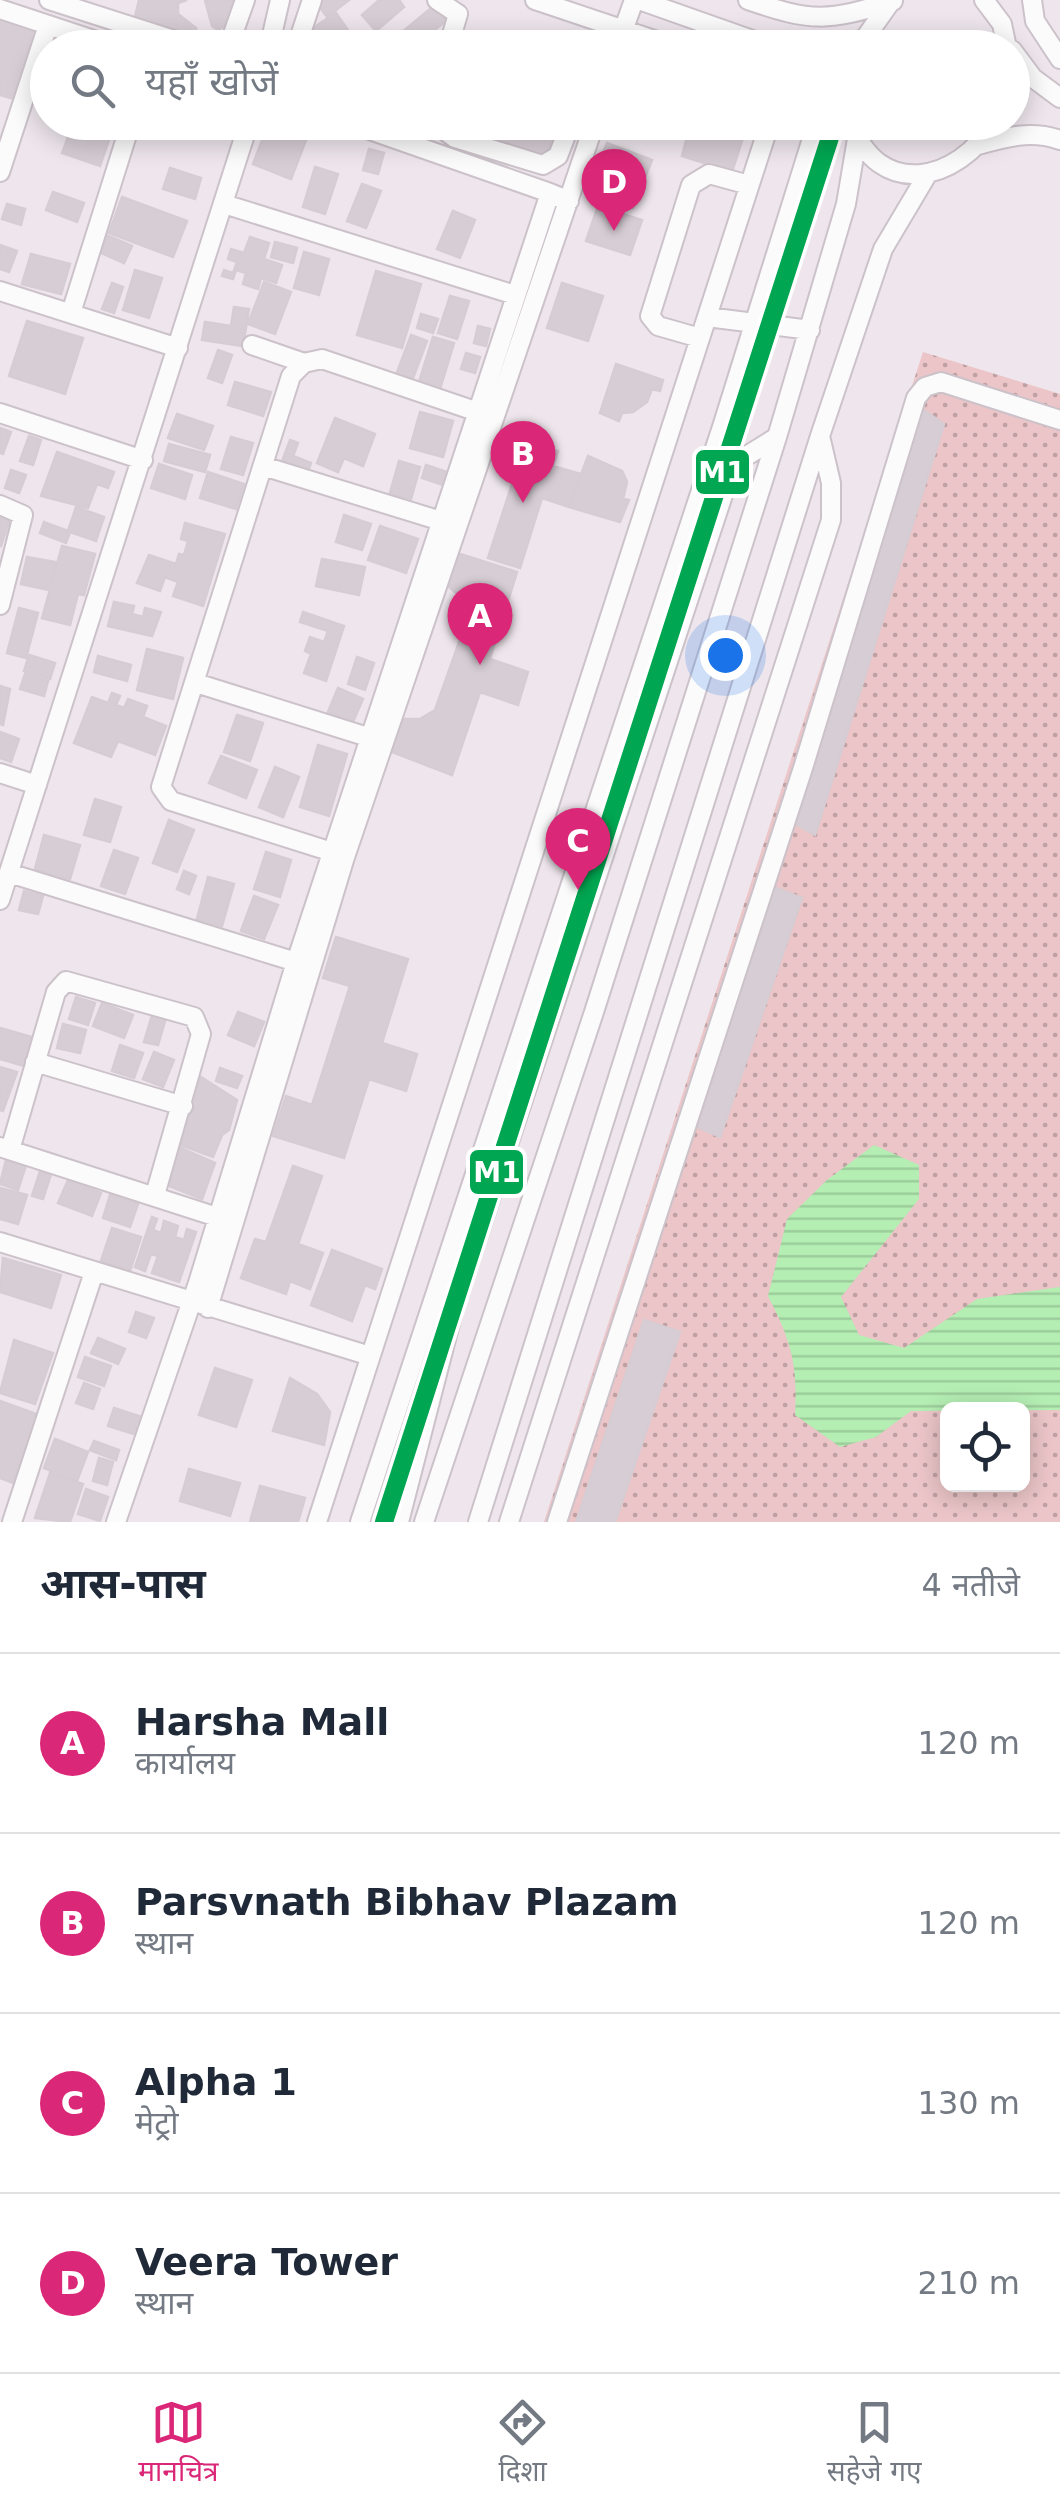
<!DOCTYPE html>
<html lang="hi">
<head>
<meta charset="utf-8">
<style>
	body { margin:0; font-family:"DejaVu Sans","Noto Sans Devanagari",sans-serif; background:#f2f2f3; color:#1f2937 }
	.controls { position:absolute; right:30px; bottom:30px; display:grid; overflow:hidden; border-radius:15px; box-shadow:0 5px 25px #0003 }
	.controls button { width:90px; height:90px; display:grid; place-items:center; padding:0; border:0; border-bottom:2px solid #e0e1e3; background:#fff; color:#1f2937; font:50px sans-serif }
	.you { position:absolute; left:725px; top:655px; width:35px; height:35px; margin:-25px; border:8px solid #fff; border-radius:50%; background:#1a73e8; box-shadow:0 0 0 15px #1a73e833 }
	.badge { display:grid; place-items:center; width:65px; height:65px; border-radius:50%; background:#db2777; color:#fff; font-size:32px; font-weight:700 }
	.pin { position:absolute; translate:-50% -82px; filter:drop-shadow(0 2px 5px #0008) }
	.pin::after { content:''; position:absolute; top:52px; width:35px; height:30px; background:inherit; clip-path:polygon(0 0,100% 0,50% 100%) }
	.list { margin:0; padding:0; list-style:none }
	h2 { display:flex; justify-content:space-between; align-items:center; height:130px; margin:0; padding:0 40px; font-size:42px }
	h2 small { font-size:32px; font-weight:400; color:#747a83 }
	.list li { display:grid; grid-template-columns:65px 1fr auto; gap:30px; align-items:center; box-sizing:border-box; height:180px; padding:0 40px; border-top:2px solid #e0e1e3 }
	.list b { display:block; font-size:38px; white-space:nowrap }
	.list p { margin:0; font-size:32px; white-space:nowrap; color:#747a83 }
	.list em { font-size:32px; font-style:normal; color:#747a83 }
	.icon { flex:none; width:55px; height:55px; fill:none; stroke:currentColor; stroke-width:2; stroke-linecap:round; stroke-linejoin:round }
	.map { position:relative; flex:none; width:1060px; height:1522px; overflow:hidden }
	.search { position:absolute; background:#fff; box-shadow:0 5px 25px #0003; left:30px; right:30px; top:30px; height:110px; display:flex; align-items:center; gap:25px; box-sizing:border-box; padding:0 35px; border-radius:55px; color:#747a83; font-size:38px }
	.sheet { height:850px; background:#fff }
	nav { display:flex; justify-content:space-around; align-items:center; box-sizing:border-box; height:140px; border-top:2px solid #e0e1e3; background:#fff; font-size:28px; color:#747a83 }
	nav a { display:grid; justify-items:center; gap:5px }
	nav .on { color:#db2777 }
	.map>svg:first-child { display:block }
	.grass { fill:url(#grass-dots); fill-rule:evenodd }
	.water { fill:url(#water-rules) }
	.building { fill:#d7ced5; stroke:#d6ccd4; stroke-width:2.5 }
	.lines { fill:none; stroke-linecap:round; stroke-linejoin:round }
	.minor-casing { stroke:#ccc2ca; stroke-width:22 }
	.minor { stroke:#fcfbfc; stroke-width:18 }
	.metro-1-casing { stroke:#fff; stroke-width:25 }
	.metro-1 { stroke:#00a651; stroke-width:18 }
	.line-badge { stroke:#fff; stroke-width:4 }
	.badge-label { font-size:28px; text-anchor:middle; font-weight:bold; fill:#fff }
</style>
</head>
<body>
<div class="map">
<svg width="1060" height="1522" viewBox="0 0 1060 1522">
	<defs>
		<pattern id="grass-dots" width="8" height="8" patternUnits="userSpaceOnUse" patternTransform="scale(2.5)"><rect width="8" height="8" fill="#ebc5c7"/><path d="M2 2h.1M6 6h.1" fill="none" stroke="#c0a1a3" stroke-width="1.8" stroke-linecap="round"/></pattern>
		<pattern id="water-rules" width="6" height="5" patternUnits="userSpaceOnUse" patternTransform="scale(2.5)"><rect width="6" height="5" fill="#b4eeb3"/><path d="M0 2.5h6" fill="none" stroke="#9ccd9b"/></pattern>
	</defs>
	<rect width="100%" height="100%" fill="#eee6ec"/>
	<path class="grass" d="M923,352l137,42v1128h-516zM948,1410h74v74h-74z"/>
	<path class="water" d="M874,1145l45,20v34l-78,98 18,38 45,13 73,-49 83,-12v123l-149,1 -35,26 -36,10 -45,-32c3,-50 -4,-75 -27,-119l19,-77 40,-39z"/>
	<path class="building" d="M139,0h48l-9,3v11l18,14v13l-63,-16z
		M205,0h30l-6,23 -11,7 -6,-4z
		M319,0h30l-22,17 -11,-15z
		M379,0h20l5,7 -28,24 -14,-16z
		M436,4l12,15 -35,29h-10l-8,-10z
		M336,13l12,17 -33,18 -10,-15z
		M0,18l35,6 -21,75 -14,-4z
		M269,122l42,5 -20,52 -38,-15z
		M447,122l83,2 28,-2 -14,38 -44,-16 2,-5 -15,-5 -3,8 -39,-14z
		M691,122h57l-16,50 -50,-16z
		M73,124l37,13 -10,29 -38,-13z
		M607,143l45,17 -19,48 -45,-17z
		M369,149l15,4 -6,21 -15,-4z
		M315,167l23,7 -13,40 -22,-7z
		M170,168l31,10 -6,21 -32,-10z
		M362,184l19,7 -15,37 -19,-7z
		M53,192l31,11 -7,19 -31,-12z
		M122,197l65,24 -14,36 -64,-24z
		M7,204l18,5 -4,16 -19,-6z
		M598,206l44,14 -12,35 -44,-14z
		M453,211l22,9 -15,38 -23,-9z
		M106,235l26,11 -8,17 -25,-11z
		M250,237l19,6 -5,16 18,6 -6,18 -15,-5 -3,11 -15,-5 3,-11 -10,-3 -3,9 -11,-3 2,-6 9,3 4,-11 -9,-3 3,-10 13,4z
		M275,242l22,6 -4,15 -22,-6z
		M0,245l17,6 -8,21 -9,-3z
		M304,252l25,7 -10,36 -25,-7z
		M31,254l39,10 -9,30 -39,-10z
		M135,270l27,8 -13,40 -26,-8z
		M376,271l45,13 -19,64 -45,-13z
		M264,282l27,10 -16,42 -27,-10z
		M112,283l11,4 -9,26 -12,-4z
		M562,283l41,13 -15,45 -41,-13z
		M450,296l19,5 -12,38 -19,-6z
		M234,307l15,2 -6,37 -41,-6 3,-18 26,4z
		M421,314l17,5 -5,14 -16,-5z
		M27,321l56,17 -18,56 -56,-18z
		M478,326l12,3 -4,17 -12,-3z
		M411,335l16,6 -15,40 -16,-6z
		M433,337l21,6 -14,46 -21,-7z
		M218,350l14,5 -10,28 -14,-5z
		M466,353l14,4 -5,16 -14,-4z
		M616,364l47,16 -3,11 -8,-2 -5,13 -14,10 -11,1 -3,8 -19,-8z
		M235,382l36,10 -8,24 -35,-11z
		M922,409l22,15 -129,411 -23,-13z
		M420,412l33,9 -10,36 -33,-9z
		M177,414l36,12 -9,24 -36,-12z
		M335,418l40,16 -12,32 -19,-8 -6,14 -21,-9z
		M0,428l11,4 -8,22 -3,-1z
		M29,436l12,4 -8,25 -13,-4z
		M231,437l22,6 -10,32 -22,-6z
		M516,439l42,12 -5,15 28,8 -12,33 -27,-9 -22,70 -32,-10 25,-77 -9,-3z
		M290,440l8,3 -5,13 18,7 -4,11 -26,-10z
		M169,444l41,11 -5,17 -41,-11z
		M57,452l57,20 -6,16 -11,-4 -9,24 -47,-12z
		M588,456l34,15 5,11 -4,17 6,1 -9,22 -51,-15z
		M399,461l21,6 -9,32 -21,-6z
		M159,464l33,11 -7,24 -34,-11z
		M426,465l21,7 -4,13 -21,-7z
		M11,470l15,5 -7,18 -14,-5z
		M208,472l36,12 -8,25 -36,-11z
		M76,507l28,10 -8,24 -26,-9 -4,11 -26,-10 4,-11 24,9z
		M0,513l11,3 -10,30 -1,-1z
		M344,515l27,9 -9,26 -26,-8z
		M185,523l40,11 -22,72 -30,-10 5,-14 -13,-5 -5,14 -23,-8 12,-28 27,9 3,-10 5,1 4,-14 -7,-2z
		M380,526l38,13 -12,34 -38,-13z
		M62,546l33,8 -11,41 -6,-1 -8,31 -28,-7z
		M457,553l60,19 -27,87 38,13 -10,33 -38,-13 -28,83 -60,-23 11,-33h17l15,-9 33,-93 -3,-16 -18,-16z
		M27,557l28,5 -6,28 -28,-6z
		M322,559l43,8 -6,28 -43,-9z
		M114,602l20,4 -2,8 11,3 2,-9 16,4 -9,24 -44,-10z
		M19,608l19,5 -12,45 -19,-5z
		M303,612l41,14 -18,55 -22,-8 7,-19 -6,-3 5,-14 14,5 4,-11 -28,-9z
		M147,649l36,9 -10,41 -36,-9z
		M29,655l26,8 -5,16 -26,-8z
		M98,656l33,9 -4,16 -33,-9z
		M357,657l17,6 -9,27 -17,-6z
		M25,674l23,7 -4,15 -24,-7z
		M0,686l10,3 -7,36 -3,-1z
		M338,688l25,11 -10,23 -25,-10z
		M112,693l8,3 -4,9 8,3 4,-9 19,7 -4,11 23,9 -11,29 -37,-14 -7,16 -37,-14 18,-46 16,6z
		M237,715l26,8 -13,38 -26,-9z
		M0,732l19,7 -8,23 -11,-4z
		M318,745l29,9 -18,62 -29,-9z
		M221,756l36,14 -11,28 -37,-15z
		M275,767l24,10 -16,40 -24,-10z
		M95,799l26,8 -11,35 -26,-7z
		M169,820l25,10 -17,42 -24,-9z
		M44,835l36,10 -10,34 -35,-10z
		M114,850l24,8 -13,36 -24,-8z
		M266,852l25,8 -11,37 -26,-8z
		M184,871l12,5 -7,18 -12,-5z
		M208,877l26,7 -12,42 -25,-7z
		M771,886l31,12 -82,239 -22,-10z
		M24,891l19,5 -5,18 -19,-4z
		M254,896l24,9 -14,34 -23,-8z
		M336,937l72,22 -26,84 35,11 -11,37 -37,-12 -25,79 -71,-22 13,-40 26,9 38,-119 -27,-8z
		M76,997l19,6 -7,22 -19,-6z
		M102,1003l31,12 -9,23 -31,-12z
		M238,1012l26,10 -10,24 -26,-11z
		M152,1015l14,3 -8,27 -14,-3z
		M63,1024l23,6 -6,23 -23,-5z
		M0,1028l32,9 -8,29 -24,-7z
		M120,1045l23,8 -9,25 -22,-7z
		M154,1052l20,8 -11,27 -20,-8z
		M0,1067l17,5 -14,39 -3,-1z
		M220,1068l22,8 -5,12 -21,-7z
		M201,1077l36,23 -8,30 -7,5 -9,22 -38,-14z
		M176,1146l39,17 -13,36 -40,-16z
		M7,1156l20,6 -9,28 -18,-6z
		M293,1166l29,10 -24,68 25,9 -13,36 -20,-8 -4,13 -45,-16 14,-39 11,3z
		M40,1171l11,3 -8,25 -11,-3z
		M68,1180l33,13 -9,23 -34,-13z
		M0,1188l27,7 -9,29 -18,-5z
		M110,1195l28,9 -8,23 -27,-9z
		M152,1217l5,2 -4,11 8,3 3,-12 14,5 -3,11 9,3 3,-11 9,3 -17,50 -27,-9 6,-17 -7,-2 -6,17 -10,-4z
		M112,1228l29,9 -11,34 -29,-10z
		M332,1250l50,19 -7,20 -10,-4 -13,36 -41,-16z
		M3,1258l58,17 -10,33 -51,-16z
		M136,1312l18,6 -8,20 -17,-6z
		M644,1320l36,12 -65,190h-39z
		M98,1338l27,11 -7,15 -27,-11z
		M14,1340l39,13 -18,51 -35,-11z
		M85,1357l26,9 -7,20 -26,-9z
		M215,1368l37,12 -16,47 -37,-12z
		M290,1378l27,16 13,18 -6,33 -51,-14z
		M84,1383l16,6 -7,20 -17,-6z
		M0,1401l39,14 -26,68 -13,-5z
		M114,1408l31,10 -5,18 -32,-10z
		M55,1439l33,13 -11,29 -33,-13z
		M94,1441l25,9 -3,10 -26,-10z
		M99,1458l14,4 -6,23 -14,-4z
		M189,1469l51,14 -10,33 -50,-15z
		M50,1473l33,11 -13,38 -35,-4z
		M260,1486l45,12 -7,24h-48z
		M86,1489l22,8 -8,24 -22,-7z"/>
	<g class="lines">
		<g class="minor-casing">
			<path id="minor" d="M49,0l150,48
				M437,0l21,14 -10,34
				M535,0l143,48
				M639,0l136,48
				M748,0c63,22 80,22 145,1
				M984,0l18,24 5,24
				M1032,0l3,21 25,38
				M0,9l118,39
				M228,48l17,-48
				M269,48l11,-48
				M296,48l16,-48
				M617,48l17,-48
				M858,48l31,-44
				M1012,50l21,28 27,20
				M347,122l203,71
				M433,122l22,16 88,27 15,-9 13,-34
				M851,122c27,78 107,61 143,0
				M978,145c28,-8 53,-15 82,-5
				M0,172l48,-147
				M224,204l291,91
				M0,291l178,57
				M71,313l60,-191
				M707,317l103,13
				M700,338l-42,-12 -8,-10 41,-131 18,-11 40,11
				M252,345l52,18
				M0,413l143,47
				M263,466l178,55
				M0,505l23,10 -23,90
				M196,683l175,55
				M0,773l37,12
				M332,852l-161,-51 -10,-14 130,-411 13,-13 18,-4 156,53
				M9,873l287,89
				M0,900l249,-778
				M35,1062l148,44
				M0,1147l217,70
				M10,1150l46,-158 10,-11 128,36 7,17 -46,161
				M0,1242l367,113
				M208,1308l137,-451 250,-735
				M12,1522l82,-250
				M116,1522l82,-239 98,-321 254,-769 19,8
				M317,1522l453,-1400
				M360,1522l362,-1095 89,-285 1,-20
				M399,1522l55,-214 274,-828 12,-20 37,-23
				M424,1522l170,-510 183,-575 69,-233 11,-65
				M478,1522l342,-1086 63,-187 44,-74
				M509,1522l322,-1002v-37l-11,-47
				M557,1522l246,-754 113,-370 9,-11 16,-5 119,38"/>
		</g>
		<use href="#minor" class="minor"/>
		<g class="metro-1-casing">
			<path id="metro-1" d="M384,1522l451,-1400"/>
		</g>
		<use href="#metro-1" class="metro-1"/>
	</g>
	<g class="line-badge">
		<rect x="694" y="448" width="57" height="48" rx="10" fill="#00a651"/>
		<rect x="468" y="1148" width="57" height="48" rx="10" fill="#00a651"/>
	</g>
	<g class="badge-label">
		<text x="722" y="482">M1</text>
		<text x="497" y="1182">M1</text>
	</g>
</svg>
<div class="controls">
<button><svg class="icon" aria-label="locate" viewBox="0 0 24 24"><circle cx="12" cy="12" r="6"/><path d="M12 2v4M12 18v4M2 12h4M18 12h4"/></svg></button>
</div>
<div class="you"></div>
<div class="pin badge" style="left:480px;top:665px">A</div>
<div class="pin badge" style="left:523px;top:503px">B</div>
<div class="pin badge" style="left:578px;top:890px">C</div>
<div class="pin badge" style="left:614px;top:231px">D</div>
<div class="search"><svg class="icon" aria-label="search" viewBox="0 0 24 24"><circle cx="10" cy="10" r="6"/><path d="M15 15l6 6"/></svg>यहाँ खोजें</div>
</div>
<section class="sheet">
<h2>आस-पास<small>4 नतीजे</small></h2>
<ul class="list">
<li><span class="badge">A</span><div><b>Harsha Mall</b><p>कार्यालय</p></div><em>120 m</em></li>
<li><span class="badge">B</span><div><b>Parsvnath Bibhav Plazam</b><p>स्थान</p></div><em>120 m</em></li>
<li><span class="badge">C</span><div><b>Alpha 1</b><p>मेट्रो</p></div><em>130 m</em></li>
<li><span class="badge">D</span><div><b>Veera Tower</b><p>स्थान</p></div><em>210 m</em></li>
</ul>
</section>
<nav>
<a class="on"><svg class="icon" aria-label="map" viewBox="0 0 24 24"><path d="M3 6l6-2 6 2 6-2v14l-6 2-6-2-6 2zM9 4v14M15 6v14"/></svg>मानचित्र</a>
<a><svg class="icon" aria-label="directions" viewBox="0 0 24 24"><path d="M12 3l9 9-9 9-9-9zM9 14v-3h6M13 9l2 2-2 2"/></svg>दिशा</a>
<a><svg class="icon" aria-label="saved" viewBox="0 0 24 24"><path d="M7 4h10v16l-5-4-5 4z"/></svg>सहेजे गए</a>
</nav>
</body>
</html>
